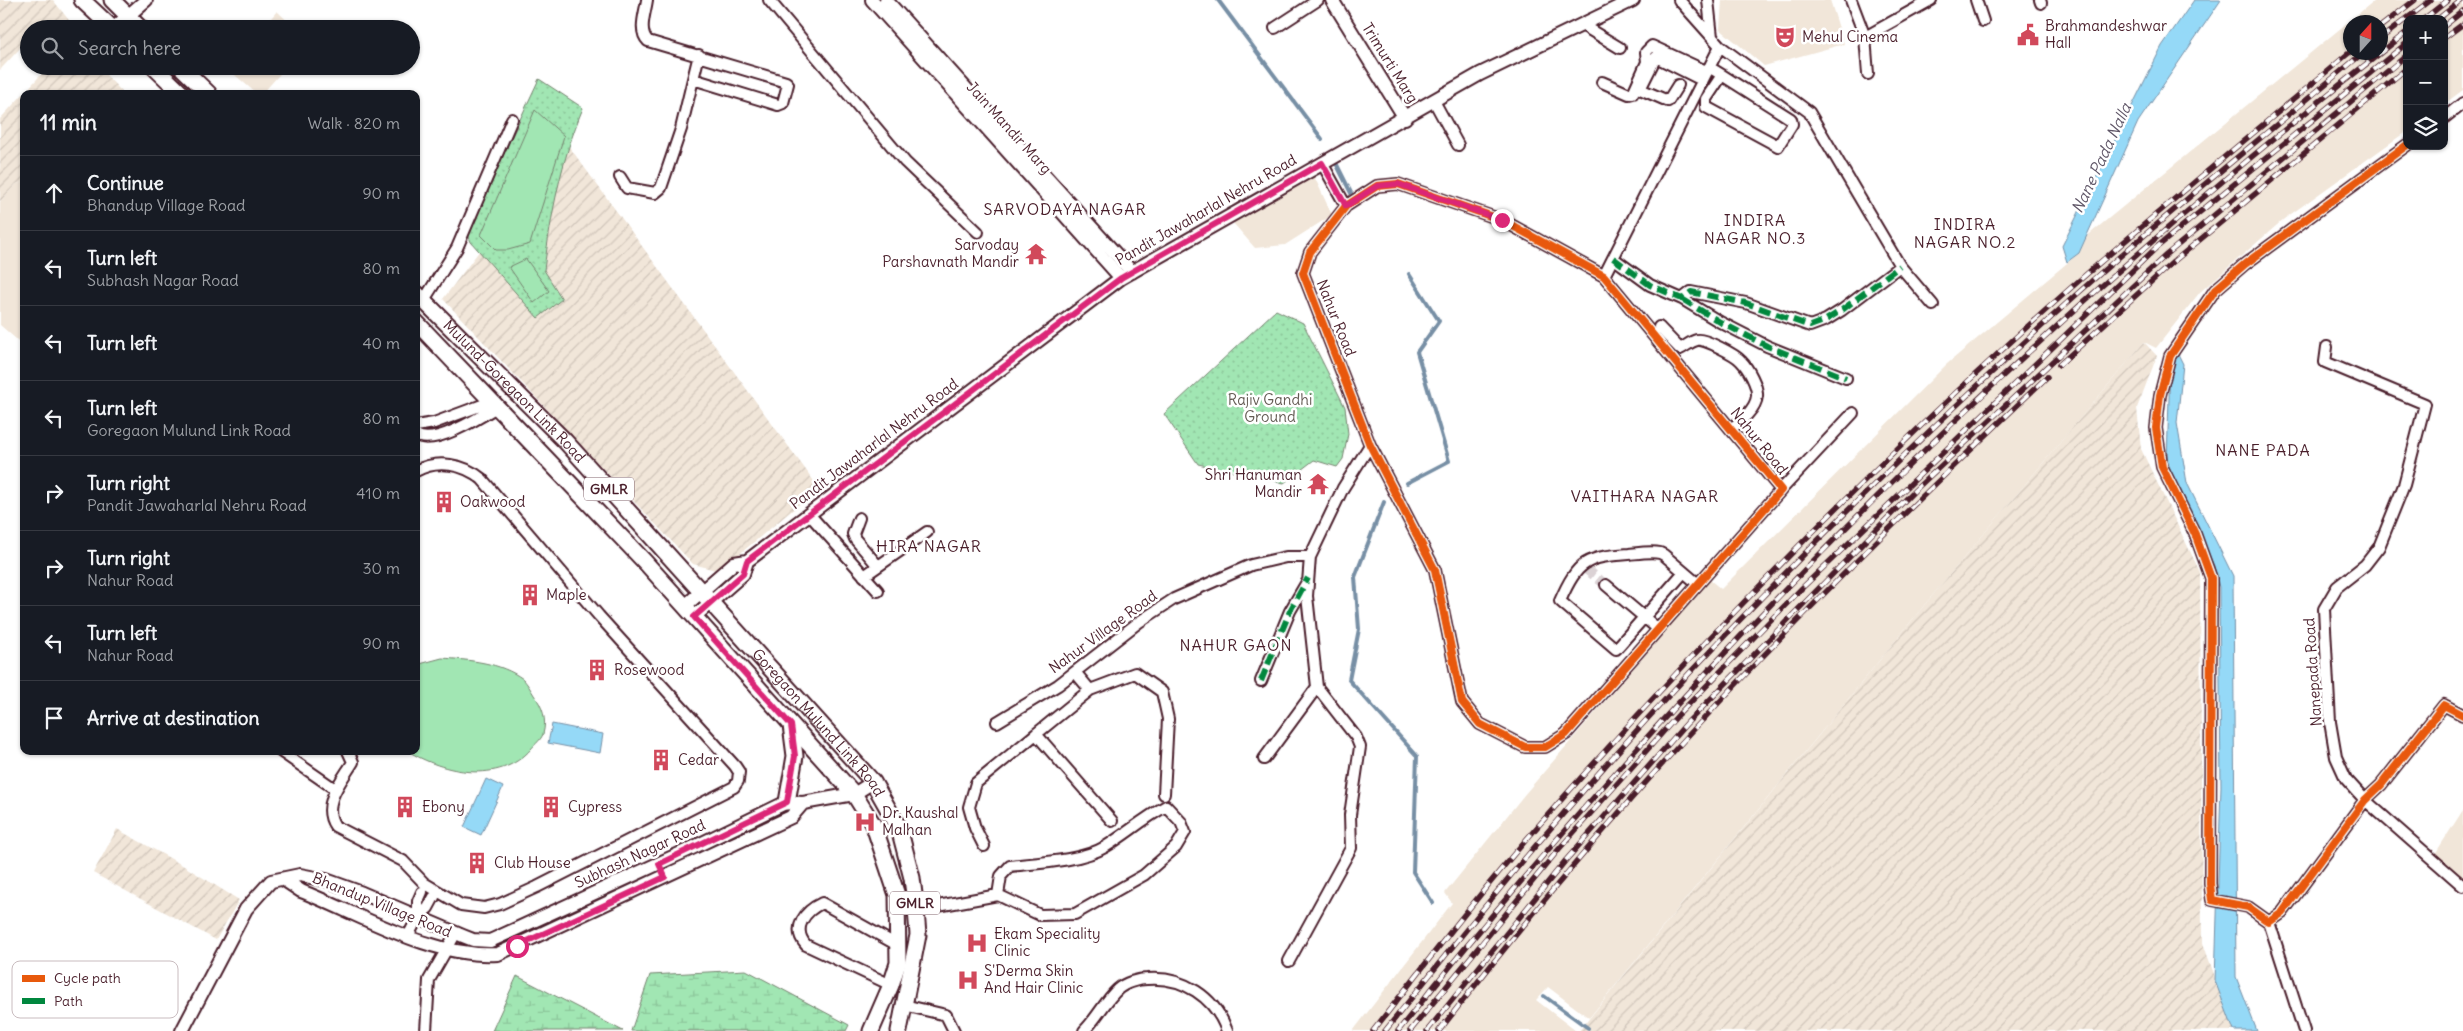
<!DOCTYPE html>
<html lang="en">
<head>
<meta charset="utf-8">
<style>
	body { margin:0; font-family:Delius,sans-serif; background:#20242c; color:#f1f3f6 }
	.controls { position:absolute; right:15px; top:15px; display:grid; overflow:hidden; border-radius:10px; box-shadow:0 1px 4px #0004 }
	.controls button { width:45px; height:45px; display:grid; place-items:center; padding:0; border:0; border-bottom:1px solid #363941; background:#171b24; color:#f1f3f6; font:25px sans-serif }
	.compass { position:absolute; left:2343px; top:15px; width:45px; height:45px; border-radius:50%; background:#171b24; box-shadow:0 1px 4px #0004; rotate:21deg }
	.stop { position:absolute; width:15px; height:15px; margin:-11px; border:4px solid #db2777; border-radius:50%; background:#fff }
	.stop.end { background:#db2777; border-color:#fff; box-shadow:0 1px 5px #0008 }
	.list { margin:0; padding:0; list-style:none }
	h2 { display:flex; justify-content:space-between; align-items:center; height:65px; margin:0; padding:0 20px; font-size:21px }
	h2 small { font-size:16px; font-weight:400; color:#9ea1a6 }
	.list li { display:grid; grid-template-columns:32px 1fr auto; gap:15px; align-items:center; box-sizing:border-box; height:75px; padding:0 20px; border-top:1px solid #363941 }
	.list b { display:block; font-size:19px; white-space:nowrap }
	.list p { margin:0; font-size:16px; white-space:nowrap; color:#9ea1a6 }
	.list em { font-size:16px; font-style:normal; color:#9ea1a6 }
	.icon { flex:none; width:28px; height:28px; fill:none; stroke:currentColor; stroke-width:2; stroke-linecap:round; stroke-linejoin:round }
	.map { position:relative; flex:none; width:2463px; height:1031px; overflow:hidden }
	.search { position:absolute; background:#171b24; box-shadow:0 1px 4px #0004; left:20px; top:20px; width:400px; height:55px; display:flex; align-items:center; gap:12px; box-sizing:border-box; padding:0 18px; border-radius:28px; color:#9ea1a6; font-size:19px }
	.panel { position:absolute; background:#171b24; box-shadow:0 1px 4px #0004; left:20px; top:90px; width:400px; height:665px; border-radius:10px }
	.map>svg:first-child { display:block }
	.built { fill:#f1e6d9; fill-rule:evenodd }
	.industrial { fill:url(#industrial-furrows) }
	.wetland { fill:url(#wetland-marsh); stroke:#76826f }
	.park { fill:url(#park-dots); stroke:#76826f }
	.pitch { fill:#a1e6b3; stroke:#76826f }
	.water { fill:#95d9f7; stroke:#778fa5 }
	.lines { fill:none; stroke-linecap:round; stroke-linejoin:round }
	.stream { stroke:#778fa5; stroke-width:4 }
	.minor-tunnel { stroke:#dbd2d5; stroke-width:10; stroke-dasharray:10 5; stroke-linecap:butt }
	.minor-casing { stroke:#4a1f2b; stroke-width:14 }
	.tertiary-casing { stroke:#4a1f2b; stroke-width:16 }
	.primary-casing { stroke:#4a1f2b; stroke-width:19 }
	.minor { stroke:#fff; stroke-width:10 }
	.tertiary { stroke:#fff; stroke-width:12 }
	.primary { stroke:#fff; stroke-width:15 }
	.rail-casing { stroke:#4a1f2b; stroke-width:5.5 }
	.rail { stroke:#fff; stroke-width:4; stroke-dasharray:11; stroke-linecap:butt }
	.quiet { stroke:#00873e; stroke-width:6; stroke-dasharray:12 6; stroke-linecap:butt }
	.cycleway-casing { stroke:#fff; stroke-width:11 }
	.cycleway { stroke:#e8590c; stroke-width:8 }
	.route { stroke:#db2777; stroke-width:6 }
	.labels { text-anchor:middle; stroke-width:5; stroke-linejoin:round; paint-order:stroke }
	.shield { fill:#fff; stroke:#80626b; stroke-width:1 }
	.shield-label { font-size:14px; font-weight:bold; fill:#4a1f2b }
	.poi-label { font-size:15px; fill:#4a1f2b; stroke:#fff; text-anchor:start }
	.street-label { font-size:15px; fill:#4a1f2b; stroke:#fff }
	.park-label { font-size:15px; fill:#645b54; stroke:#fff }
	.water-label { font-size:16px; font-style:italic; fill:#605768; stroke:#fff }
	.neighbourhood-label { font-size:16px; letter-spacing:1px; fill:#4a1f2b; stroke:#fff }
	.key { fill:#fff; stroke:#c9bcbf; stroke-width:1 }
	.key-label { font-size:14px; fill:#4a1f2b }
</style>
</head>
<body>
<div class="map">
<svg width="2463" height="1031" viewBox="0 0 2463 1031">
	<defs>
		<pattern id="industrial-furrows" width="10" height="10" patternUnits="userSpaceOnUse" patternTransform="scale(1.25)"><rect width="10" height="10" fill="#f1e6d9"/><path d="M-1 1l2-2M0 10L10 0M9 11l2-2" fill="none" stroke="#d0c5ba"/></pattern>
		<pattern id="wetland-marsh" width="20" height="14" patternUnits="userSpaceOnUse" patternTransform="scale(1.25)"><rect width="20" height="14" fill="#a1e6b3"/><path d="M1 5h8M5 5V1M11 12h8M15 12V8" fill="none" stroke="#8cc59a"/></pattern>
		<pattern id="park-dots" width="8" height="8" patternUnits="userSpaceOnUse" patternTransform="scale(1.25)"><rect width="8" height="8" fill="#a1e6b3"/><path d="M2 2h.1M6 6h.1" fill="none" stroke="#8cc59a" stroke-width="1.8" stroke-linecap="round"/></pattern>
	</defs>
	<rect width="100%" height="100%" fill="#fff"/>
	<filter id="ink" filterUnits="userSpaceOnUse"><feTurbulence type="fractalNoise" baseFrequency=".02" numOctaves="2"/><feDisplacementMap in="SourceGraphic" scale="10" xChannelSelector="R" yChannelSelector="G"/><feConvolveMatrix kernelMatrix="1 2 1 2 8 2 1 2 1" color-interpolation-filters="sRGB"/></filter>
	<g filter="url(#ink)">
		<path class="built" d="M1722,0h108l14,44 -80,22 -44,-37z
			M2375,0h88v90l-19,14v-85h-37v112l-123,88 -84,73 -44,56 -12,-6 -218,261 -337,415 -41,-31 -12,13 40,31h-223l99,-128 -7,-10 79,-98 186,-215 11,9 226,-225 132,-111 7,-16zM2350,22h30v30h-30z
			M277,11l19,18h-34z
			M231,66h56l-25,28h-5l-29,-25z
			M1314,176l18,39 -47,30 -30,3 -22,-25z
			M24,182v164l-24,-21v-123l16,-18z
			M2463,810v71l-28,-27z"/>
		<path class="industrial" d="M0,0h53l23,29h-47v18l-5,-3 -24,26z
			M49,66h53l5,10 17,18h-100v88l-8,2 -16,18v-83z
			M568,145l251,343 -100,83 -26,-7 -250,-265 37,-49 57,67 25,-18 -18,-29 7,-55z
			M2144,342l13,14 -20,52 4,41 59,123 2,368 32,91h-655l347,-428z
			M117,829l67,37 55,34 -23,40 -123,-67z"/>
		<path class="wetland" d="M746,970l103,55 -3,6h-215l19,-56z
			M517,976l106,55h-131z"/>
		<path class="park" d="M539,79l44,29c-22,53 -32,106 -39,162l18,29 -24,19 -67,-76 -4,-10z
			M1276,310l27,13 42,84 3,27 -5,25 -6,8 -23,-7 -30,23 -86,-19 -34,-50z"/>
		<path class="pitch" d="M535,110l29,26 -34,108 -22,6h-12l-15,-15z
			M526,259l23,32 -15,12 -25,-36z
			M442,658c27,2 58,4 81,21 4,4 8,11 11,16 9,12 13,25 9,39 -2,6 -8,10 -12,15 -31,36 -88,24 -123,2h8v-86z"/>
		<path class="water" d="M2194,0h27l-83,122 -59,131 -12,9 -5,-16 100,-200z
			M2178,354l5,10 -6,59 10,60 46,93 3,401 21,54h-23l-19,-50 6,-195 -2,-199 -5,-21 -47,-104 3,-97z
			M552,724l51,10 -3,19 -52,-10z
			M486,779l17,8 -22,48 -17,-8z"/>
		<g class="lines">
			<path class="stream" d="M1218,0l104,139
				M1336,163l18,36
				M1407,483l42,-22 -32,-109 22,-31 -30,-47
				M1384,502l-29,75 4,52 -10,51 68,76 -4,116 20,31
				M1544,996l44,32"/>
			<path class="minor-tunnel" d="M1586,569l20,16"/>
			<g class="minor-casing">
				<path id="minor" d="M647,0c-2,14 -9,31 1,41l138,41 2,2 -5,19 -5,2 -85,-26 6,-24
					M769,0l136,162 73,70
					M1679,0l33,37 -4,-37
					M1851,0l14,37
					M1976,0l7,21
					M2040,0l1,3
					M1582,25l38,23
					M1275,28l43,-28
					M1720,46l89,66 91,154 33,39
					M1709,67l13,8 69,44 1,5 -14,22 -72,-39v-8l16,-24
					M1868,74l-3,-37 66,-37
					M1602,82l27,12 4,-1 14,-31 -1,-10 6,-6 54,25
					M1678,85l-10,16 -28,-12 16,-32 46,23
					M1434,101l24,44
					M2444,118l19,-15
					M2407,145l-162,119 -30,26 -45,66 -10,39 -4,33 6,39 33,67 16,44 -1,306 2,16 36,7 21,15 13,-9 83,-113 16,-15 63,-80 19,10
					M1322,163l24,43
					M620,177l7,11 28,5 6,-5 20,-59 12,-50
					M1398,184l104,36 102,56 177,214 -215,244 -21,13h-20l-45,-23 -18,-22 -27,-132 -65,-125 -67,-172 7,-21 36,-46 31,-20z
					M1613,258l37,27 32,14 9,-7 55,11 64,23 16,-6 16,-10 58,-44
					M1604,276l116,-230 -8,-9
					M1682,299l38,23 47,24 79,32
					M424,300l33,-52 55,-129
					M1659,327l21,22c5,-2 11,-8 17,-9 7,-2 39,15 44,21 7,7 17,25 16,35 -1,13 -16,25 -26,33
					M2327,347l-2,15 100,42 -21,81 -25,62 -14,18 -28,22 -13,22 6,113 6,35 10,22 19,21 98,86
					M416,426l18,-3 59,-22
					M416,435c18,12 66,-19 82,-29
					M1781,490l72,-77
					M809,514l69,77
					M859,518l-6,16 2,5 23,27
					M1684,572l-68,77 -56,-48c18,-41 27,-44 69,-47 10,-1 22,-3 31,-1l4,2 34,29
					M864,576l63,-44
					M1606,585l52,44
					M1075,672l15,18 45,-17 27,19 6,27 -4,75
					M1261,681l29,-70 17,-29
					M1090,690l-54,44 76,87
					M997,722l61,-37 81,-63 35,-23 77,-34 35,-8h24l33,-69 27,-43
					M280,751l55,38
					M348,751l5,11c-10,17 -33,42 -18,64l68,35 21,22 37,22 23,3 16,-4 37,-17 197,-100 4,-6 1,-9 -4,-6 -136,-150 -117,-137c-18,-15 -45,-20 -66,-8
					M1264,759l53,-72
					M984,846l-9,-18 -6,-21 7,-24 60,-49
					M916,910l82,-15 3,-19 9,-10c27,-3 72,-5 95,-19 21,-13 38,-28 61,-41l15,16 4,10 -9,15 -32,28 -69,39 -35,1 -42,-20
					M418,917v-16l4,-9
					M2269,922l35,109
					M408,936l10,-19 10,-9 6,-11
					M1289,961l62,-113 -1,-33 10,-68 -4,-10 -39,-50 -10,-91 3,-39
					M891,985l-85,-40c-15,-17 -1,-34 16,-42l77,43
					M904,1005l42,10 8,16
					M426,1031l3,-51 27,-47
					M1084,1031c13,-13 21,-30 34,-42 7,-6 20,-10 29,-10 36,-3 68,18 80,52"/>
			</g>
			<g class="tertiary-casing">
				<path id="tertiary" d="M872,0l249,278
					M886,0l246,272
					M1332,0l73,118
					M113,29l33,-29
					M685,606l49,-43 13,-2
					M694,617l49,-43 4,-13 374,-283 359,-204 153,-74
					M283,879l18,12c61,24 130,67 197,63l293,-137 12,-14
					M182,1031l64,-122 25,-28 29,-6 26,5 36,13 101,43 10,4 17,1 198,-91 99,-48 16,1 51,-9 19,-12"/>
			</g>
			<g class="primary-casing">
				<g id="primary">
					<path d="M82,0l31,29"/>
					<path d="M112,0l29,29"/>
					<path d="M153,66l29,28"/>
					<path d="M180,66l29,28"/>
					<path id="s1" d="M416,293l149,148 308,341 26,46 13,50 4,32 2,25 -19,96"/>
					<path d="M416,322l229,240 209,232 20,32 23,69 1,68 -7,22 -20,46"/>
					<path d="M787,802l8,-46 -4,-31"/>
				</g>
			</g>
			<use href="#minor" class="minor"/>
			<use href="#tertiary" class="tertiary"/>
			<use href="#primary" class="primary"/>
			<g class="rail-casing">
				<path id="rail" d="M2424,19l24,-19
					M2438,19l24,-19
					M2444,26l19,-15
					M2380,27l35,-27
					M2444,38l19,-14
					M2380,39l51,-39
					M2059,365l114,-103 234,-194
					M1373,1031c54,-69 108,-140 166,-206 153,-174 316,-342 488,-498 105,-95 215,-184 323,-275
					M1385,1031c52,-65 104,-131 159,-195 150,-176 315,-342 486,-499 107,-100 222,-191 334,-285
					M1398,1031c295,-371 634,-708 1009,-999
					M1410,1031l149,-182 120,-135 123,-126 355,-341 250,-204
					M1427,1031l139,-171 121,-137 228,-233 251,-235 241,-200
					M1439,1031c82,-105 167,-207 258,-305 112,-121 230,-235 350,-349"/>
			</g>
			<use href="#rail" class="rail"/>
			<path class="quiet" d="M1613,258l37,27 32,14 9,-7 55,11 64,23 16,-6 16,-10 58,-44
				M1682,299l38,23 47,24 79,32
				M1261,681l29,-70 18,-33"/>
			<g class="cycleway-casing">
				<path id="cycleway" d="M2407,145l-162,119 -30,26 -45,66 -10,39 -4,33 6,39 33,67 16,44 -1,306 2,16 36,7 21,15 13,-9 83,-113 16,-15 63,-80 19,10
					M1398,184l104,36 102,56 177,214 -215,244 -21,13h-20l-45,-23 -18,-22 -27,-132 -65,-125 -67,-172 7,-21 36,-46 31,-20z"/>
			</g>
			<use href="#cycleway" class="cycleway"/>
		</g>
	</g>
	<g class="lines" filter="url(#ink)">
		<path class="route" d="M517,946l148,-69 -6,-13 128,-62 8,-46 -4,-31 -97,-108 49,-43 4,-13 374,-283 201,-115 24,43 31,-20 21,-2 104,36"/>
	</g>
	<defs>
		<g id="civic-bare" transform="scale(1.725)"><path d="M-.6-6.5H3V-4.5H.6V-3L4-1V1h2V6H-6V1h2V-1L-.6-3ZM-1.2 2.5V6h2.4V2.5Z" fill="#d1495b" stroke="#fff" stroke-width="2.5" paint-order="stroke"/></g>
		<g id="theatre-bare" transform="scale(1.725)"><path d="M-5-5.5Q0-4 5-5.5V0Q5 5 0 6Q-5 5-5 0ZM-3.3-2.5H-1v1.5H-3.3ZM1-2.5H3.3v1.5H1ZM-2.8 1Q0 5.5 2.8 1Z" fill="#d1495b" stroke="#fff" stroke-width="2.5" paint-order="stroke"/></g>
		<g id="temple-bare" transform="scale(1.725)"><path d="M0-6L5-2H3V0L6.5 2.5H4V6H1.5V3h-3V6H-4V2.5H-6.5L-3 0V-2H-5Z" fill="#d1495b" stroke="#fff" stroke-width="2.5" paint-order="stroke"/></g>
		<g id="building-bare" transform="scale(1.725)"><path d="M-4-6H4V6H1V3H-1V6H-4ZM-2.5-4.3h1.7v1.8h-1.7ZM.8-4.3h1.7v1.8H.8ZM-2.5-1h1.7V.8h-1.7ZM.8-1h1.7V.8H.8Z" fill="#d1495b" stroke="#fff" stroke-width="2.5" paint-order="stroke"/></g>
		<g id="hospital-bare" transform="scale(1.725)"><path d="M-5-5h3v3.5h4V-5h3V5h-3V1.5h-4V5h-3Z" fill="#d1495b" stroke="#fff" stroke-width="2.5" paint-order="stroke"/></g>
	</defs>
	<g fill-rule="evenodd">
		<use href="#civic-bare" x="2028" y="35"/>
		<use href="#theatre-bare" x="1785" y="37"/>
		<use href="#temple-bare" x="1036" y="254"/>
		<use href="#temple-bare" x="1318" y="484"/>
		<use href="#building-bare" x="444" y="502"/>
		<use href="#building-bare" x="530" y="595"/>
		<use href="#building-bare" x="597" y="670"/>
		<use href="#building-bare" x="661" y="760"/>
		<use href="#building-bare" x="405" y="807"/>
		<use href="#building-bare" x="551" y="807"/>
		<use href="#hospital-bare" x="865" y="822"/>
		<use href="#building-bare" x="477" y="863"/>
		<use href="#hospital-bare" x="977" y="943"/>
		<use href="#hospital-bare" x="968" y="980"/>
	</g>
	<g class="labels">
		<g class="shield">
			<rect x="584" y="477.5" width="50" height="23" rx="4"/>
			<rect x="890" y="891.5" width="50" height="23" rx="4"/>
		</g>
		<g class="shield-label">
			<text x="609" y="494">GMLR</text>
			<text x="915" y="908">GMLR</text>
		</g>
		<g class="poi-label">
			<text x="2045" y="31">Brahmandeshwar<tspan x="2045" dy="17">Hall</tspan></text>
			<text x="1802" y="42">Mehul Cinema</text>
			<text x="1019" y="250" text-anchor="end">Sarvoday<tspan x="1019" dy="17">Parshavnath Mandir</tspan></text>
			<text x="1302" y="480" text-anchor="end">Shri Hanuman<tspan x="1302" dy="17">Mandir</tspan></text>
			<text x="460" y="507">Oakwood</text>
			<text x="546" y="600">Maple</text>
			<text x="614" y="675">Rosewood</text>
			<text x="678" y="765">Cedar</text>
			<text x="422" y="812">Ebony</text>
			<text x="568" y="812">Cypress</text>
			<text x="882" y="818">Dr. Kaushal<tspan x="882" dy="17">Malhan</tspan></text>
			<text x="494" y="868">Club House</text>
			<text x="994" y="939">Ekam Speciality<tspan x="994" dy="17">Clinic</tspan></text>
			<text x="984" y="976">S'Derma Skin<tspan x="984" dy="17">And Hair Clinic</tspan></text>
		</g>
		<g class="street-label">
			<text transform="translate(1390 63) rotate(58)" y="5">Trimurti Marg</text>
			<text transform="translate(1009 128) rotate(48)" y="5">Jain Mandir Marg</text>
			<text transform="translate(1206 210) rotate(-30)" y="5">Pandit Jawaharlal Nehru Road</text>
			<text transform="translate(1336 318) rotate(68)" y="5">Nahur Road</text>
			<text dy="5" stroke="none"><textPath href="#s1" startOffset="139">Mulund-Goregaon Link Road</textPath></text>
			<text transform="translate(1759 441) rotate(51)" y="5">Nahur Road</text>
			<text transform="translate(874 444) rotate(-37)" y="5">Pandit Jawaharlal Nehru Road</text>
			<text transform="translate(1103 632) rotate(-36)" y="5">Nahur Village Road</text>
			<text transform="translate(2313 672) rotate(-94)" y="5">Nanepada Road</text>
			<text dy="5" stroke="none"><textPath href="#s1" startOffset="589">Goregaon Mulund Link Road</textPath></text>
			<text transform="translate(640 854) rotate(-25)" y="5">Subhash Nagar Road</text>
			<text transform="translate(382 905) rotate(22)" y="5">Bhandup Village Road</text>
		</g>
		<g class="park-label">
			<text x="1270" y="405">Rajiv Gandhi<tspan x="1270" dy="17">Ground</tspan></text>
		</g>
		<g class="water-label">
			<text transform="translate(2101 158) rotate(-65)" y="6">Nane Pada Nalla</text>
		</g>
		<g class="neighbourhood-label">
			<text x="1065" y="215">SARVODAYA NAGAR</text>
			<text x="1755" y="226">INDIRA<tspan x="1755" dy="18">NAGAR NO.3</tspan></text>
			<text x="1965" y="230">INDIRA<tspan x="1965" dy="18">NAGAR NO.2</tspan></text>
			<text x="2263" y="456">NANE PADA</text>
			<text x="1645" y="502">VAITHARA NAGAR</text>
			<text x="929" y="552">HIRA NAGAR</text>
			<text x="1236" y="651">NAHUR GAON</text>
		</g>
	</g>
	<rect x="12" y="961" width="166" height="57" rx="8" class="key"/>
	<rect x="22" y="975" width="23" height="7" fill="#e8590c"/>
	<rect x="22" y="998" width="23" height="6" fill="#00873e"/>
	<g class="key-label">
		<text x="54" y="983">Cycle path</text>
		<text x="54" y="1006">Path</text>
	</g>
</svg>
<div class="controls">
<button>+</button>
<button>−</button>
<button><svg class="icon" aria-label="layers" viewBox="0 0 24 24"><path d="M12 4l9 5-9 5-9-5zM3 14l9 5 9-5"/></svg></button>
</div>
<svg class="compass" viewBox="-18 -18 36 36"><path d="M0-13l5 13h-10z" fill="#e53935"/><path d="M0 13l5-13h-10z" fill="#9ea1a6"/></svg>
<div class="stop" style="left:517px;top:946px"></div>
<div class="stop end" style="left:1502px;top:220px"></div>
<div class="search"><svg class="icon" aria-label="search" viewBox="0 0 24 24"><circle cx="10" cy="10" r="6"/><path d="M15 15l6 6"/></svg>Search here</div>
<section class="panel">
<h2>11 min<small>Walk · 820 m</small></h2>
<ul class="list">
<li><svg class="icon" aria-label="ahead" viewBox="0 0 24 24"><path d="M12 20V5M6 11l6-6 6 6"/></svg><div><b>Continue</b><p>Bhandup Village Road</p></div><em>90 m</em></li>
<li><svg class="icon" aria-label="left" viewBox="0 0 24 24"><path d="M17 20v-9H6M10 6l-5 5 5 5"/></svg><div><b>Turn left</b><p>Subhash Nagar Road</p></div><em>80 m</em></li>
<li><svg class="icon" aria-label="left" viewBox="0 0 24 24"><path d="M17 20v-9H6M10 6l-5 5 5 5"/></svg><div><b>Turn left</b></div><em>40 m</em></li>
<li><svg class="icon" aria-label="left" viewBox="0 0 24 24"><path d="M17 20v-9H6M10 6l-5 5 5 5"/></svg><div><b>Turn left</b><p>Goregaon Mulund Link Road</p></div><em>80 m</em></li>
<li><svg class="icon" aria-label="right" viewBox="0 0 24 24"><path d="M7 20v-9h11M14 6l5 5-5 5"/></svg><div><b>Turn right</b><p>Pandit Jawaharlal Nehru Road</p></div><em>410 m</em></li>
<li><svg class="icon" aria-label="right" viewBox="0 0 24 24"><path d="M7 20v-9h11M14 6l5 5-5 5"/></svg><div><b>Turn right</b><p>Nahur Road</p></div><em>30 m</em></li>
<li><svg class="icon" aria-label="left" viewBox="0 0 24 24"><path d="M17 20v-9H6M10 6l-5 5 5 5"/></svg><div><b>Turn left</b><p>Nahur Road</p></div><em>90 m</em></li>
<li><svg class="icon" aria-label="arrive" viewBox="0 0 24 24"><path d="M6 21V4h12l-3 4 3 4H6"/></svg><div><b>Arrive at destination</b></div></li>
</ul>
</section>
</div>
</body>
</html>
